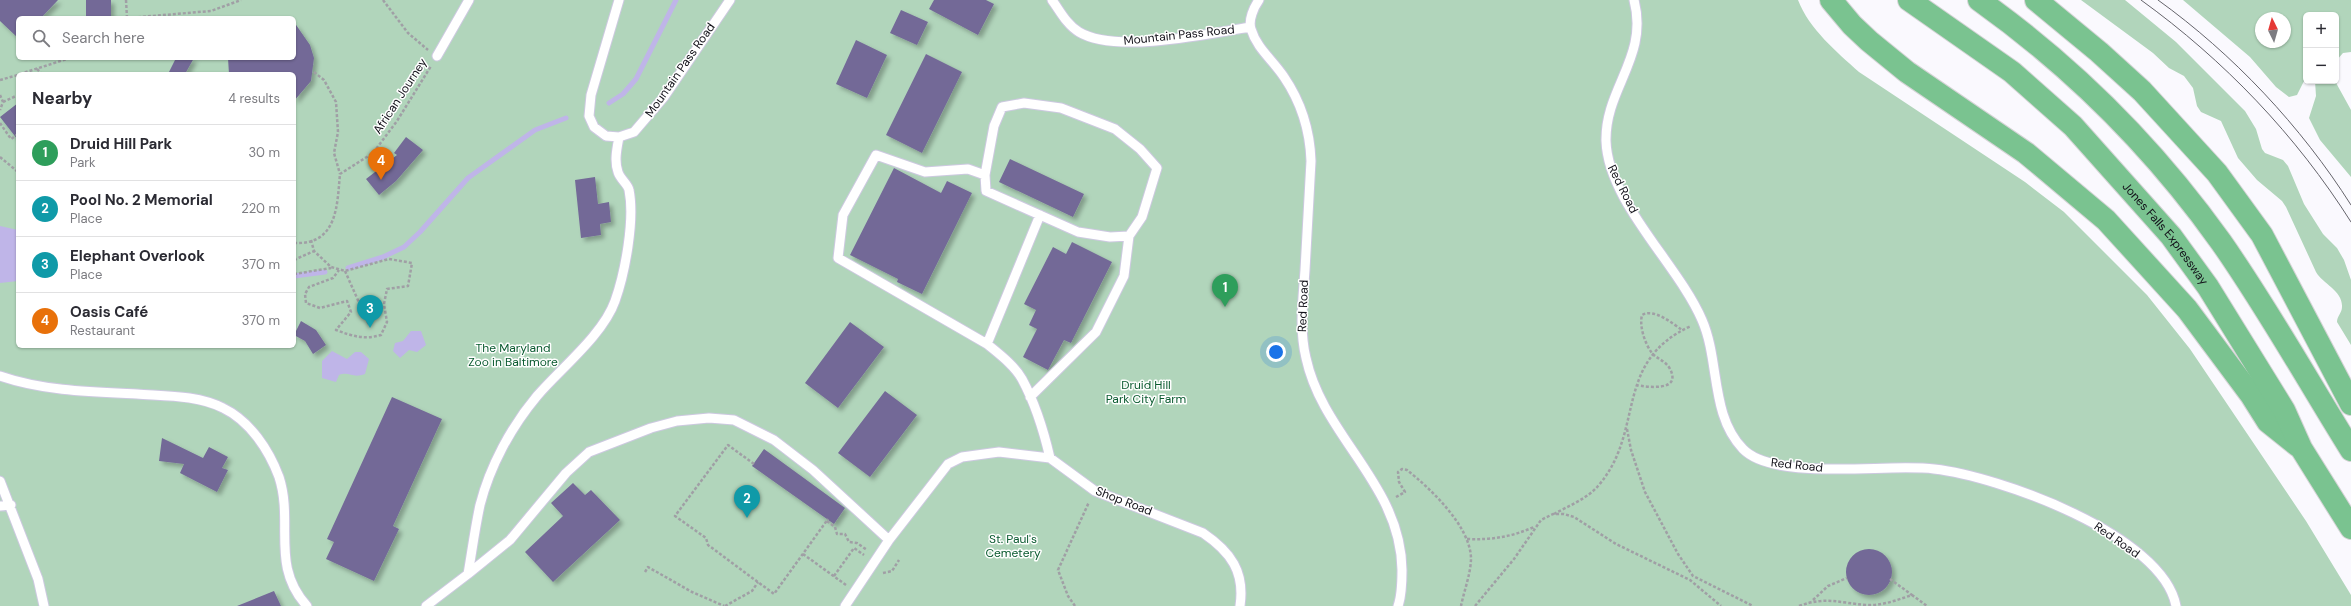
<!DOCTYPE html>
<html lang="en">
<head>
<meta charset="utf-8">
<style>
	body { margin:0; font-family:"DM Sans",sans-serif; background:#f7f7f7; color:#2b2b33 }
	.controls { position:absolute; right:12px; top:12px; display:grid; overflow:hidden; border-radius:6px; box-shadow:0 1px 3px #0004 }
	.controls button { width:36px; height:36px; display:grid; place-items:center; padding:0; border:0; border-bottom:1px solid #e1e1e2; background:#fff; color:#2b2b33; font:20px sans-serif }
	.compass { position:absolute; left:2255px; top:12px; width:36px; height:36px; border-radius:50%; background:#fff; box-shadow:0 1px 3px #0004; rotate:355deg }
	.you { position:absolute; left:1276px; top:352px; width:14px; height:14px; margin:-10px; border:3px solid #fff; border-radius:50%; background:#1a73e8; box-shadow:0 0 0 6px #1a73e833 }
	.badge { display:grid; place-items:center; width:26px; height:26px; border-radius:50%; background:#098e4c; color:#fff; font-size:13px; font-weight:700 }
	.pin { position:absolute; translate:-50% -33px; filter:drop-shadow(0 1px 2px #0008) }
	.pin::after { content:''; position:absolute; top:21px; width:14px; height:12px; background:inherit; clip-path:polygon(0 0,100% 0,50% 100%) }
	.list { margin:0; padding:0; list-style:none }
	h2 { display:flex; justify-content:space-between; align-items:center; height:52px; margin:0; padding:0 16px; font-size:17px }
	h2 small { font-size:13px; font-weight:400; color:#7c7c81 }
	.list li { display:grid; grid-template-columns:26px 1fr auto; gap:12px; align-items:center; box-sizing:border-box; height:56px; padding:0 16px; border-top:1px solid #e1e1e2 }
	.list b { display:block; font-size:15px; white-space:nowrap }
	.list p { margin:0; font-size:13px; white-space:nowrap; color:#7c7c81 }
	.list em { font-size:13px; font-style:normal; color:#7c7c81 }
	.icon { flex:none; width:22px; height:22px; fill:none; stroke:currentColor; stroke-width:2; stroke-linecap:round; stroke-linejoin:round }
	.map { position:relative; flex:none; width:2351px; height:606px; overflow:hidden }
	.search { position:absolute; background:#fff; box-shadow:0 1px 3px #0004; left:16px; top:16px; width:280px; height:44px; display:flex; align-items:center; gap:10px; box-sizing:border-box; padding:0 14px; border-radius:6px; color:#7c7c81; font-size:15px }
	.panel { position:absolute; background:#fff; box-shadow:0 1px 3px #0004; left:16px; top:72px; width:280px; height:276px; border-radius:6px }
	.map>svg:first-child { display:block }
	.green { fill:#b1d5bb; fill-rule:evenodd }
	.water { fill:#bfb5e8 }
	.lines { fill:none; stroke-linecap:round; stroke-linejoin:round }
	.stream { stroke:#bfb5e8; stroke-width:5 }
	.building { fill:#736997; filter:url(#shadow) }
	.lane-casing { stroke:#cdc9e0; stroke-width:11 }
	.highway-casing { stroke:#d5d4d6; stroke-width:24 }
	.path { stroke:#a09fa5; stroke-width:2.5; stroke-dasharray:3 2; stroke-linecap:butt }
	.lane { stroke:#fff; stroke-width:9 }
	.highway { stroke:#7ac390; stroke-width:22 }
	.tram { stroke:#65646b; stroke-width:1 }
	.labels { text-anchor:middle; stroke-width:3; stroke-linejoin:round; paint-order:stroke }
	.street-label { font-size:12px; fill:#13121a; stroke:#fff }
	.park-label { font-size:12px; fill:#095a2f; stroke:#fff }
</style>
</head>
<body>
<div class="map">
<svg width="2351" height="606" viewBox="0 0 2351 606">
	<defs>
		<filter id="shadow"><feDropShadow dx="3.5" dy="3.5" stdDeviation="2" flood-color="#0004"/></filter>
	</defs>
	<rect width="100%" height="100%" fill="#faf9fe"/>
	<path class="green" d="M0,0h1798c11,29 39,52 61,72l166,110 39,30 83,83 43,54 116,172 45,74v11h-2351zM18,18h276v40h-276zM18,74h276v272h-276z
		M2081,0h44l51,42 69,69 11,18 6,20 3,4 18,7 5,6 16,38 19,30 14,14 7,12 7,20v65l-14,-23c0,-6 5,-9 5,-15 1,-16 -19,-23 -26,-35l-30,-65 -4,-6 -25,-21 -19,-22 -17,-37 -20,-9 -4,-6 -4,-18 -9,-12 -15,-8 -16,-15z
		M2183,0h168v52l-8,1 -7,8v-46h-30v62l-9,18 -8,2 -13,-10 -26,-30zM2261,18h24v24h-24z
		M2315,81h20l16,29v67l-31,-37 -11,-22 7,-22z"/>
	<path class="water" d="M0,226l18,4v51l-18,2z
		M411,331h10l5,14 -9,7 -8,-2 -9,8 -7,-7 2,-8 8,-2z
		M332,351l15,8 8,-7h6l8,7 -4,15c-13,5 -15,-3 -26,1l-3,7 -14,-4v-17z"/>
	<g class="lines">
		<path class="stream" d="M609,103l14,-9 13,-15 40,-79
			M348,268l35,-11 21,-10 16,-15 48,-54 67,-48 31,-12
			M294,276l31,-4"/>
	</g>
	<path class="building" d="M0,0h58l-17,18h-23v20l-18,-17z
		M86,0h25v18h-25z
		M934,0h52l8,4 -16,31 -49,-26z
		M901,10l27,12 -11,23 -27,-12z
		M294,22l16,23 4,13 -3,23 -17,20v-27h-65l-1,-16h66z
		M856,40l31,15 -20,43 -31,-14z
		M926,54l36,18 -40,81 -36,-18z
		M176,58h18l-9,16h-17z
		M18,103v37l-18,-23z
		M406,137l17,13 -27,31 -17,14 -13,-16 31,-24 -3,-2z
		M1010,159l74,35 -11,23 -74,-35z
		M894,168l47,25 6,-12 25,12 -50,101 -25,-12 1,-3 -48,-24z
		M595,177l3,27 11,-2 2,20 -11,2 1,11 -20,3 -6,-58z
		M1072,242l40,20 -41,81 -7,-3 -16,30 -25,-13 14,-28 -8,-4 7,-15 -12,-6 29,-57 13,7z
		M301,321l15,9 10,15 -13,9 -8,-13 -11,-6z
		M850,322l34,25 -46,61 -33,-25z
		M885,391l32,24 -47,62 -32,-24z
		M392,397l50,22 -49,107 6,3 -25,52 -48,-22 8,-17 -7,-3z
		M162,438l41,20 6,-11 19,10 -6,11 6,2 -11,22 -37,-19 4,-9 -25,-3z
		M764,449l81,59 -11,16 -82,-58z
		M573,483l12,12 6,-5 29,30 -67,62 -28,-30 38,-36 -12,-13z
		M1846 572a23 23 0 1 1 46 0a23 23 0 1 1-46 0Z
		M274,591l7,15h-44z"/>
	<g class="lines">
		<g class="lane-casing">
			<path id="lane" d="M619,0l-28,95 -2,21 5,11 12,9 13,1 15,-5 30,-35 66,-97
				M1052,0c8,11 15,25 27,32 36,22 130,2 171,-5
				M1259,0c-5,7 -11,20 -8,29 6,20 22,31 33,48 17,25 26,54 27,84 -2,36 -4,73 -6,109 -2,29 -6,59 1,88 17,79 95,126 96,212 0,11 0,25 -4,36
				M1634,0c15,57 -29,88 -28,141 2,61 72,123 96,179 18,41 8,95 41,129 32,33 145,14 191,20 64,7 229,66 242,137
				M437,56l32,-56
				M985,175l9,-49 8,-19 22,-4 37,5 54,21 25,20 17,19 -15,49 -13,19 -19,1 -32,-5 -92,-41 -1,-16 -17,-6 -43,3 -49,-17 -33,60 -5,43 149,86c12,10 27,21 35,35 13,24 22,53 28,79
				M987,344l53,-129
				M0,376c43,15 92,16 137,18 28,2 61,1 86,14 27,13 46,42 56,69 15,46 -9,89 28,129
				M1030,397l66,-65 28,-56 5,-40
				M0,481l38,98 6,27
				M0,506l11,-1
				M468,574l42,-34 56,-67 23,-21 62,-24 26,-7 32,-3 25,2 40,20 39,30 76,70
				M426,606l42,-32c4,-23 7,-46 12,-69 10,-39 31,-78 57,-109 23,-27 66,-61 78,-95 10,-28 20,-81 14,-111 -1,-6 -9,-11 -11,-18 -4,-11 -1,-24 1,-35
				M845,606l44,-66 59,-76 14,-7 37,-5 51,6 45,33 108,42c28,19 42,39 37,73"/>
		</g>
		<g class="highway-casing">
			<g id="highway">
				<path d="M1831,0l21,25 17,16 38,31 119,81 80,67 81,89 64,86 17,27 30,24"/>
				<path id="s1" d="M1909,0l103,72 61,54 98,110 37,51 76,123 17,38 50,80"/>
				<path d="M1979,0c94,67 175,148 242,242 47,67 87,139 130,208"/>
				<path d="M2036,0l63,52 43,39 75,82 45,62 89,169"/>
			</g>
		</g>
		<path class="path" d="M126,0l1,18
			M383,0l25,33 20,17
			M128,18l83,-7 30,-11
			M37,69l5,5
			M314,72l10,8 12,22 2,30 -4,21 6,21
			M20,74l50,-16
			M0,80l18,-5
			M0,95l3,7 -3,8
			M3,102l15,-7
			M0,123l11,16 7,-5
			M0,157l18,15
			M311,240l3,11 17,16 14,4 44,-12 23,4 -4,23 -21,3 -3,15 3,18 -6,13c-17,5 -29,1 -45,-5l15,-18 -4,-11 -27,7 -14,-5 -1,-9 4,-7 24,-9 6,-8
			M294,243c44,2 43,-38 46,-69l33,-21 24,-32 34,-55
			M294,260l20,-9
			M345,271l24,54
			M294,274l37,-6
			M1636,385c11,2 46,7 34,-16 -4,-8 -13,-10 -18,-16 -7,-9 -13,-27 -10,-38 12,-7 30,8 40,15
			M1627,429l4,21 14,42 33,62 15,22 60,30
			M754,464l-26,-19 -53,71 31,22 2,7 66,49 54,-75
			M1396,497l9,-5 -6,-10 -1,-10 4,-3 5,1c24,19 63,56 64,88 0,15 -7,33 -10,48
			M1554,514c14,-8 33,-15 44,-28 48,-55 14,-124 93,-160
			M827,521l8,6 2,7h8l4,8 8,1 10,7
			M1467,539c25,1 44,-2 67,-12
			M803,554l43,31
			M645,572l3,-5 44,25 32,14
			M883,573l9,-2 7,-11
			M834,576l20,-28 10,7
			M1890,579l22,16
			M1813,600l15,-14 19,-8
			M725,606l27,-15 6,-9
			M1075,606l-7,-10 -10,-26 31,-68
			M1475,606l39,-47 27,-39 12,-6h11l10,3 42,27 74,36 31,26
			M1799,606c27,-10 41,-3 67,-1 16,1 31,-5 46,-10l15,11"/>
		<use href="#lane" class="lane"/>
		<use href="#highway" class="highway"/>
		<path class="tram" d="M2141,0c83,60 155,135 210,222
			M2158,0c75,54 143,126 193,205"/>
	</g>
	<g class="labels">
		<g class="street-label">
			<text transform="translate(1179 35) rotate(-6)" y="4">Mountain Pass Road</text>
			<text transform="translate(680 70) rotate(-55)" y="4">Mountain Pass Road</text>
			<text transform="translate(400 96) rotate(-57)" y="4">African Journey</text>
			<text transform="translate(1623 189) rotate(63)" y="4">Red Road</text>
			<text dy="4" stroke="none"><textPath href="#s1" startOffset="349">Jones Falls Expressway</textPath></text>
			<text transform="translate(1303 306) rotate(-88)" y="4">Red Road</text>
			<text transform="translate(1797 465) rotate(6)" y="4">Red Road</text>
			<text transform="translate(1124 501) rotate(21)" y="4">Shop Road</text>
			<text transform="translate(2117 540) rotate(35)" y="4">Red Road</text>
		</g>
		<g class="park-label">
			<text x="513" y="352">The Maryland<tspan x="513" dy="14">Zoo in Baltimore</tspan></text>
			<text x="1146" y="389">Druid Hill<tspan x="1146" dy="14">Park City Farm</tspan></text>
			<text x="1013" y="543">St. Paul's<tspan x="1013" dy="14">Cemetery</tspan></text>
		</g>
	</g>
</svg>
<div class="controls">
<button>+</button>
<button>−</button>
</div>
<svg class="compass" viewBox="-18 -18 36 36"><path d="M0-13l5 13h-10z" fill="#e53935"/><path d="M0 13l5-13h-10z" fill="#7c7c81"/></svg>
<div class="you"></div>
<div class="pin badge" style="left:1225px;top:307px;background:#2e9e5b">1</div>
<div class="pin badge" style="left:747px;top:518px;background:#0f9aa8">2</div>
<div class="pin badge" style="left:370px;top:328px;background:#0f9aa8">3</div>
<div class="pin badge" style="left:381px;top:180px;background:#e8710a">4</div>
<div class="search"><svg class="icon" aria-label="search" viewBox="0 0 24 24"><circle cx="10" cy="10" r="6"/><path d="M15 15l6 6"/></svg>Search here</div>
<section class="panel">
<h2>Nearby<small>4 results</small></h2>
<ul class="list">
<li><span class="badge" style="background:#2e9e5b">1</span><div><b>Druid Hill Park</b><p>Park</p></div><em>30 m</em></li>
<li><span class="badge" style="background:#0f9aa8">2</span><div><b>Pool No. 2 Memorial</b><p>Place</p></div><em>220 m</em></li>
<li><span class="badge" style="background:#0f9aa8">3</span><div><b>Elephant Overlook</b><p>Place</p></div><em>370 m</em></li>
<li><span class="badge" style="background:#e8710a">4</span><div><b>Oasis Café</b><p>Restaurant</p></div><em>370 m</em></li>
</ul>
</section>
</div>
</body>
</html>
